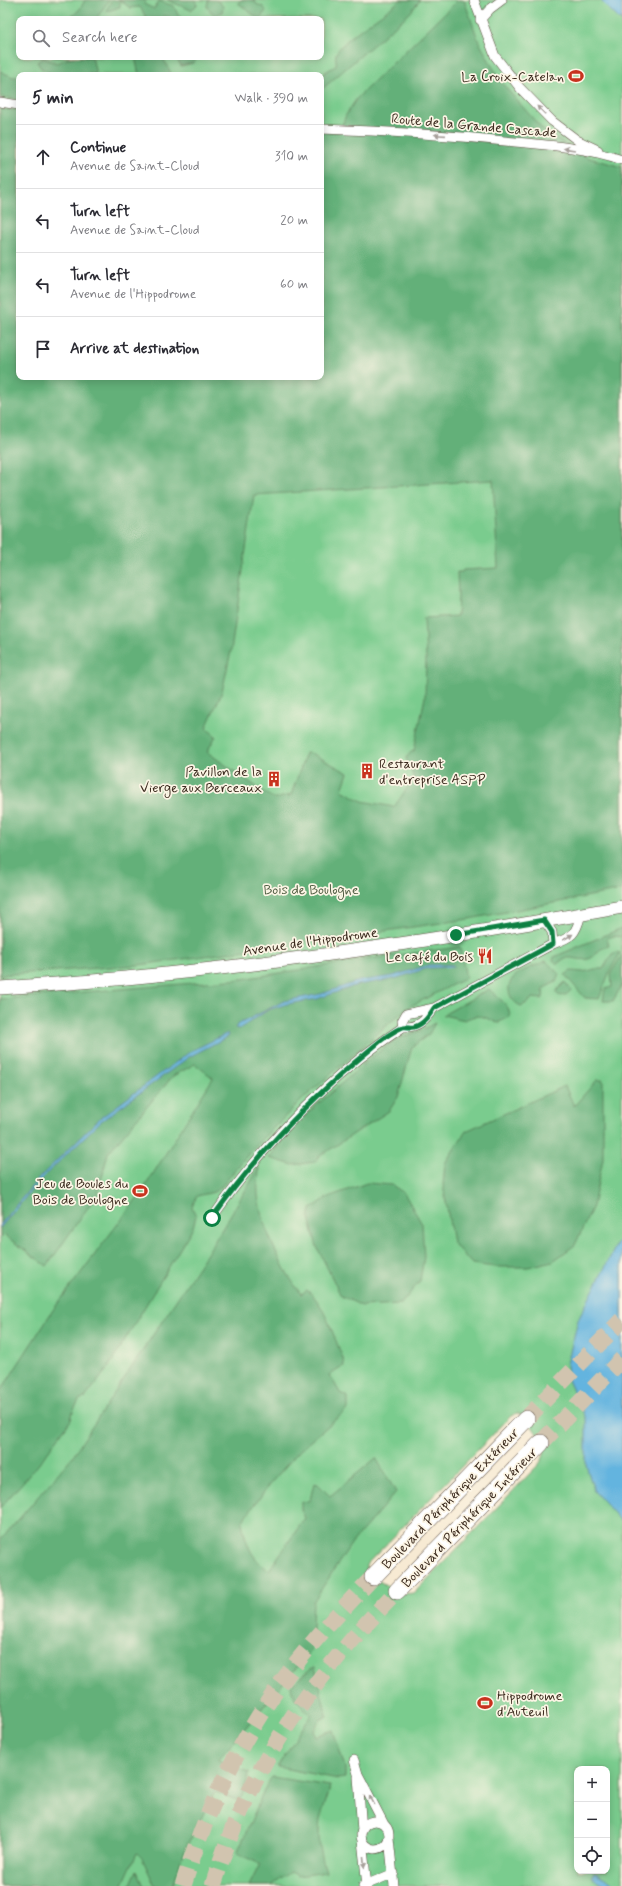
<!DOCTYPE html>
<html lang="en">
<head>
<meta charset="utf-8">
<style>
	body { margin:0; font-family:Mynerve,sans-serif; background:#f2f2f3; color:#2b2b33 }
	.controls { position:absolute; right:12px; bottom:12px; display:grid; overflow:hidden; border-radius:8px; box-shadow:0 2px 10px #0003 }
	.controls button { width:36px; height:36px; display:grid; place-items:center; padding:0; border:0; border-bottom:1px solid #e1e1e2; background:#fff; color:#2b2b33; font:20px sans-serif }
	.stop { position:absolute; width:12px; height:12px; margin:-9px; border:3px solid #0b8043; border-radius:50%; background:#fff }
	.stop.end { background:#0b8043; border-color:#fff; box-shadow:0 1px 4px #0008 }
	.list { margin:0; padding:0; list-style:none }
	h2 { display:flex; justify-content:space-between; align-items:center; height:52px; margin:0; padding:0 16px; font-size:17px }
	h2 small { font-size:13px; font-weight:400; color:#7c7c81 }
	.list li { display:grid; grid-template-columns:26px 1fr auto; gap:12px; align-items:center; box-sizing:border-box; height:64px; padding:0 16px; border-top:1px solid #e1e1e2 }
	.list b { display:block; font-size:15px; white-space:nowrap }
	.list p { margin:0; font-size:13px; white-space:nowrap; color:#7c7c81 }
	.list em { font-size:13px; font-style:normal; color:#7c7c81 }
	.icon { flex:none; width:22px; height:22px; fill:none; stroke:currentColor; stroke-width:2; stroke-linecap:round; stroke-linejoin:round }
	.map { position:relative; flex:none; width:622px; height:1886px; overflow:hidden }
	.search { position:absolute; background:#fff; box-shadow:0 2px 10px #0003; left:16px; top:16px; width:308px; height:44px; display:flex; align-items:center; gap:10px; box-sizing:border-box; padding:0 14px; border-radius:8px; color:#7c7c81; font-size:15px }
	.panel { position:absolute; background:#fff; box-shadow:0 2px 10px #0003; left:16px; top:72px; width:308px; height:308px; border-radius:8px }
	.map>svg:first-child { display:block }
	.green { fill:#7acc8e; stroke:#5a7b56; fill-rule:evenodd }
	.forest { fill:#63b079; stroke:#4f6d4c; fill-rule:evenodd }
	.water { fill:#64b4df; stroke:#506f7e }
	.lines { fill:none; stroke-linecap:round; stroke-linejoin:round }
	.highway-tunnel { stroke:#d1c4af; stroke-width:17; stroke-dasharray:17 8; stroke-linecap:butt }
	.street-casing { stroke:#574739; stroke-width:10 }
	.secondary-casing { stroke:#574739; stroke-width:14 }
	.highway-casing { stroke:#574739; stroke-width:18 }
	.street { stroke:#fff; stroke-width:9 }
	.secondary { stroke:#fff; stroke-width:13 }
	.highway { stroke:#fff; stroke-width:17 }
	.oneway { fill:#a79f9a }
	.route { stroke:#0b8043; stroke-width:5 }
	.labels { text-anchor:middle; stroke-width:3.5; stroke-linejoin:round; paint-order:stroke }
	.poi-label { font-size:14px; fill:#3b2a1e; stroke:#fcf5e5; text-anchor:end }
	.street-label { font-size:14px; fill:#3b2a1e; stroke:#fcf5e5 }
	.park-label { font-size:14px; fill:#4e5b40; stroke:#fcf5e5 }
</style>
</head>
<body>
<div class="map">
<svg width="622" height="1886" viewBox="0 0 622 1886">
	<rect width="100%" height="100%" fill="#fcf5e5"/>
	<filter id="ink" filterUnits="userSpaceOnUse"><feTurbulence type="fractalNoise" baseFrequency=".025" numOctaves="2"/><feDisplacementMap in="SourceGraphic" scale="8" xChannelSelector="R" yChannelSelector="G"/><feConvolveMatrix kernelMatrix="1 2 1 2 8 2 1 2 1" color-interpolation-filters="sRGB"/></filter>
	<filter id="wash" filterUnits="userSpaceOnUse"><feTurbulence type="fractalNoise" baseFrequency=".012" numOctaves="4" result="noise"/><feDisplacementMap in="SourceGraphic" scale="16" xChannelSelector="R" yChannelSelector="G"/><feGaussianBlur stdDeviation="0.9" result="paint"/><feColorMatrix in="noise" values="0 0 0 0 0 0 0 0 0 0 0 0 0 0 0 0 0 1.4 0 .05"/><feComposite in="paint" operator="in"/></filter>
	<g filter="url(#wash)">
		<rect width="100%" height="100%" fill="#f7ead3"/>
		<path class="green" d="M0,0h622v1886h-622zM19,19h302v38h-302zM19,75h302v302h-302zM517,1413c9,1 26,28 27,37 1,5 -2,10 -5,14l-125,129 -13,1 -32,-19 -3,-5v-5l145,-149zM577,1769h30v102h-30z"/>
		<path class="forest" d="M85,0h24l-13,19h-27l11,-10z
			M112,0h34l-2,4 10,5 5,-8 15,5 4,9 5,4h-12l-1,-2 -6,-1 -1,3h-16l-7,-12 -10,1 -10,-8v7l-15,5z
			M167,0h28l2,5 -6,5z
			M208,0c8,0 11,0 15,7l-1,5 -7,4 -8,-9z
			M241,0h14v3l8,4 3,4 -7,8 -21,-16z
			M400,0h20l-10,13 -89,77c0,-17 1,-17 15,-24 1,-4 -1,-8 0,-12 7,-17 50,-40 64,-54z
			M458,0h6l15,42 22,40 41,47 44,28 36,10v723l-153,29 -112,16 -218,30 -139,10v-866l19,1v267h302v-245l19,-1 6,-16 11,-17zM493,480l5,88 -35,2 -1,2h-5l1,23 -1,21 -33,2 2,42 -1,37 -11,54 -3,1 -5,6 8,20 -20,29 -32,-6 -20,-11 6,-17 -35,-19 -7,-1 -15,42 -17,4 -67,-47 9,-16 -10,-8 16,-36 9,-41 23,-156z
			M72,57h20l4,17 -43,1 -12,-7 -4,-6 6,-4 14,5z
			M135,57h29v3l8,15h-33z
			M176,57h20v3l-3,3 -12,3z
			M0,71l13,6h6v22l-19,-2z
			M622,928v9l-8,-1 -7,2 2,8c-13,3 -9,7 -18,12 -8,4 -17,-1 -26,0l-8,6 -4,-4 1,-3z
			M460,947l6,31 -59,30 -102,89 -50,49 -33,40 -8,6 -17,4 -5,11 4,9 -3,11 -85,141 -23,30 -5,1 -7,12 -2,9 -33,45 -38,43v-116l53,-82 88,-117 72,-115 -18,-14 -22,12 -65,77 -10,40 -51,73 -43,-31 -4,4v-240l242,-20 125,-20z
			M616,952l4,1 -11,20 -10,26 -14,-1 -20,-23 6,-4 12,1 12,-3h8l9,-15z
			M622,955v30l-9,16h-10l2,-12 7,-2 -1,-14z
			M546,961l13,13 -3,8 -12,6 -1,10 -1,1 -10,-1 -3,4 -8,4c-11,-5 -17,-18 -7,-29 5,-6 24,-12 32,-16z
			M565,982l6,8c-4,5 -9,8 -14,4l-1,-3z
			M489,989c9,10 21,14 21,28l-13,6c-12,-6 -19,-10 -32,-3l-22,-5z
			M435,1023l-6,11 -17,13 -14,50 -9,14 -69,45 -5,6 -22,3 -24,-7 24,-32 75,-66 28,-21 26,-9z
			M597,1080h6v79l-10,47 -18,39 -22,16 -25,6h-33l-23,-3 -19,-21 -10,-58 2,-22 21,-32 99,-45 9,20z
			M259,1168c0,9 -2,19 -1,27 3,30 25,76 43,99l6,-4c17,12 27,48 36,68l1,8 -14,9 10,18 8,4v12l-47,40 -32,36 -27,37c4,21 9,37 27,48l36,-52 -4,-8v-7l9,-3 4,-17 4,1 12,12 46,-38 20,34 -45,52 -38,58 -2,49 -93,109 31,12c-1,8 -5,23 -11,28l-23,-8 -32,61 -10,33h-18l-13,-28 -5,-5 -15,33h-122v-345l72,-84 136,-205z
			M367,1183l25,2 12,8 18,31 2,33 -4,24 -19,23 -39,2 -21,-10 -24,-49 -8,-29 2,-9 17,-12z
			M315,1667l12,49 -8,5 -5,10 2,5 17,-6 12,37v11l-7,1 -61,-12 34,-52c-8,-8 -19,-17 -20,-29l19,-17z
			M272,1777l58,9c-2,12 -7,22 -10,34 -3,18 1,35 6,52l-28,4 -7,-4 -20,14h-22l11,-22 -23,-11 30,-69z
			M137,1870l7,16h-14z"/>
		<path class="water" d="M600,0h22v22z
			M429,965h24l1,2 -26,1 -34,11 -37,6 -40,14 -30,5 -19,6 -29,19 -4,-1 2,-3 47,-24 37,-7 38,-13 34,-5z
			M228,1033l1,3 -40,21 -89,65 -61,59 -39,47v-4l40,-47 59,-58 92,-68z
			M622,1234v288l-28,-31 -8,-26v-46l-18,-39 -1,-16 11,-44z
			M595,1872l23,14h-12l-14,-9z"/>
	</g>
	<g filter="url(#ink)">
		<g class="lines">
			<path class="highway-tunnel" d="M526,1419l96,-99
				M541,1443l81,-84
				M183,1886c26,-87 68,-170 127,-240 20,-24 42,-47 63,-69
				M213,1886c36,-120 98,-206 184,-295"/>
			<g class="street-casing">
				<path id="street" d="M474,0l21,56 25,32 32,33 25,19 21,10
					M480,20l10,-11 12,-9
					M0,102l19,3
					M321,129c65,2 129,6 194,13 35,3 73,6 107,18
					M544,920l8,12 1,12
					M434,1008c-9,12 -15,20 -31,19l-1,-6 4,-7 28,-6 119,-64c19,-7 23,-9 28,-30
					M212,1218c52,-74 116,-141 191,-191
					M354,1760l4,14 27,52
					M358,1777l4,54
					M361 1835a14 14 0 1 1 28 0a14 14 0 1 1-28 0Z
					M389,1838l5,48
					M362,1840l5,46
					M363,1886l31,-13"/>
			</g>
			<g class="secondary-casing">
				<path id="secondary" d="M0,988c209,-13 416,-44 622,-81"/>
			</g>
			<g class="highway-casing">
				<path id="highway" d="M373,1577l153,-158
					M397,1591l144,-148"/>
			</g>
			<use href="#street" class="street"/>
			<use href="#secondary" class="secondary"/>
			<use href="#highway" class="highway"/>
		</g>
		<defs><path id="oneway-solid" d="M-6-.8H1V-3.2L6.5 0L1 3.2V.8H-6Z"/></defs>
		<g class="oneway">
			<use href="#oneway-solid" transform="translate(541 110) rotate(-135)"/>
			<use href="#oneway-solid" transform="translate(440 135) rotate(-176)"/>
			<use href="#oneway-solid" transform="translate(569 149) rotate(-171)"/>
			<use href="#oneway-solid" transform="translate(568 937) rotate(-31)"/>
			<use href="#oneway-solid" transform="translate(372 1800) rotate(-118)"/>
			<use href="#oneway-solid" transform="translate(364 1862) rotate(85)"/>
		</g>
	</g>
	<g class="lines" filter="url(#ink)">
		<path class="route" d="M212,1218c46,-65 99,-120 160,-170 8,-7 21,-17 31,-21 3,-1 8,1 11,0 10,-3 15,-11 20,-19l119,-64 -1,-12 -8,-12 -88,15"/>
	</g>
	<defs>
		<g id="stadium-bare" transform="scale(1.2)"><path d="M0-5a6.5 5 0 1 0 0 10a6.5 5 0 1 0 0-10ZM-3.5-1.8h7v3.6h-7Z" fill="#c8321e" stroke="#fcf5e5" stroke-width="2.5" paint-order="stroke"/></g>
		<g id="building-bare" transform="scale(1.2)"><path d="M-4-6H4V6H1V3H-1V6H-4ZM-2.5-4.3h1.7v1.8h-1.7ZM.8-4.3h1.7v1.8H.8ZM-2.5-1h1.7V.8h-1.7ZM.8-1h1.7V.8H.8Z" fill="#c8321e" stroke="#fcf5e5" stroke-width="2.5" paint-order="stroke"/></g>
		<g id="restaurant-bare" transform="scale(1.2)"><path d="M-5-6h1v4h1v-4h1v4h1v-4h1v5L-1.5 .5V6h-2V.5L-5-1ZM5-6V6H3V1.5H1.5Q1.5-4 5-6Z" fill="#c8321e" stroke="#fcf5e5" stroke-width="2.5" paint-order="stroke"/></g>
	</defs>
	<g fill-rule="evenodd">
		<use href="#stadium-bare" x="576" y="76"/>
		<use href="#building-bare" x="367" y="771"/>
		<use href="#building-bare" x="274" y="779"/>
		<use href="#restaurant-bare" x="485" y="956"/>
		<use href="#stadium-bare" x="140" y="1191"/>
		<use href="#stadium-bare" x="485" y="1703"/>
	</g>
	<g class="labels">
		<g class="poi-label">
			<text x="564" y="81">La Croix-Catelan</text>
			<text x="379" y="768" text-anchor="start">Restaurant<tspan x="379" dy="16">d'entreprise ASPP</tspan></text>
			<text x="262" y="776">Pavillon de la<tspan x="262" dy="16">Vierge aux Berceaux</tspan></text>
			<text x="473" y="961">Le café du Bois</text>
			<text x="128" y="1188">Jeu de Boules du<tspan x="128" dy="16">Bois de Boulogne</tspan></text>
			<text x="497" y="1700" text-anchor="start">Hippodrome<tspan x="497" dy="16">d'Auteuil</tspan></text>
		</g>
		<g class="street-label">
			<text transform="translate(474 125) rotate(5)" y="5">Route de la Grande Cascade</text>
			<text transform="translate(310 941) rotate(-8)" y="5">Avenue de l'Hippodrome</text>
			<text transform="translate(450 1498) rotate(-46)" y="5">Boulevard Périphérique Extérieur</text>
			<text transform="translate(469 1517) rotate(-46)" y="5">Boulevard Périphérique Intérieur</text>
		</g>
		<g class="park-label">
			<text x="311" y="894">Bois de Boulogne</text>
		</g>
	</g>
</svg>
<div class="controls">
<button>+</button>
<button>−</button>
<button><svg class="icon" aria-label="locate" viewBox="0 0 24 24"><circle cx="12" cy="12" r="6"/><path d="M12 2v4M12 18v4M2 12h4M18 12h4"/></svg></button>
</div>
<div class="stop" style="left:212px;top:1218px"></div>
<div class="stop end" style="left:456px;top:935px"></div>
<div class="search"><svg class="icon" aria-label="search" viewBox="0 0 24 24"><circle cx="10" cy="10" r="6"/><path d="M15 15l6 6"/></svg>Search here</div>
<section class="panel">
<h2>5 min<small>Walk · 390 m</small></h2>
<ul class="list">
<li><svg class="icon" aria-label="ahead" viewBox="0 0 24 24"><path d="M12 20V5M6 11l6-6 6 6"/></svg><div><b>Continue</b><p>Avenue de Saint-Cloud</p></div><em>310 m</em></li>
<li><svg class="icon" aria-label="left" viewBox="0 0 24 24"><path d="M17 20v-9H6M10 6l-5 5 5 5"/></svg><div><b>Turn left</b><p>Avenue de Saint-Cloud</p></div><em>20 m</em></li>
<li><svg class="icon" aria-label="left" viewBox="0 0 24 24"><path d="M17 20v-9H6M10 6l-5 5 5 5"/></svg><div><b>Turn left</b><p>Avenue de l'Hippodrome</p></div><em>60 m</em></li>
<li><svg class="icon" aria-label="arrive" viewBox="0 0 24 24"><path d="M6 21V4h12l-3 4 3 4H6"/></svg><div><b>Arrive at destination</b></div></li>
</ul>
</section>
</div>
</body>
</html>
